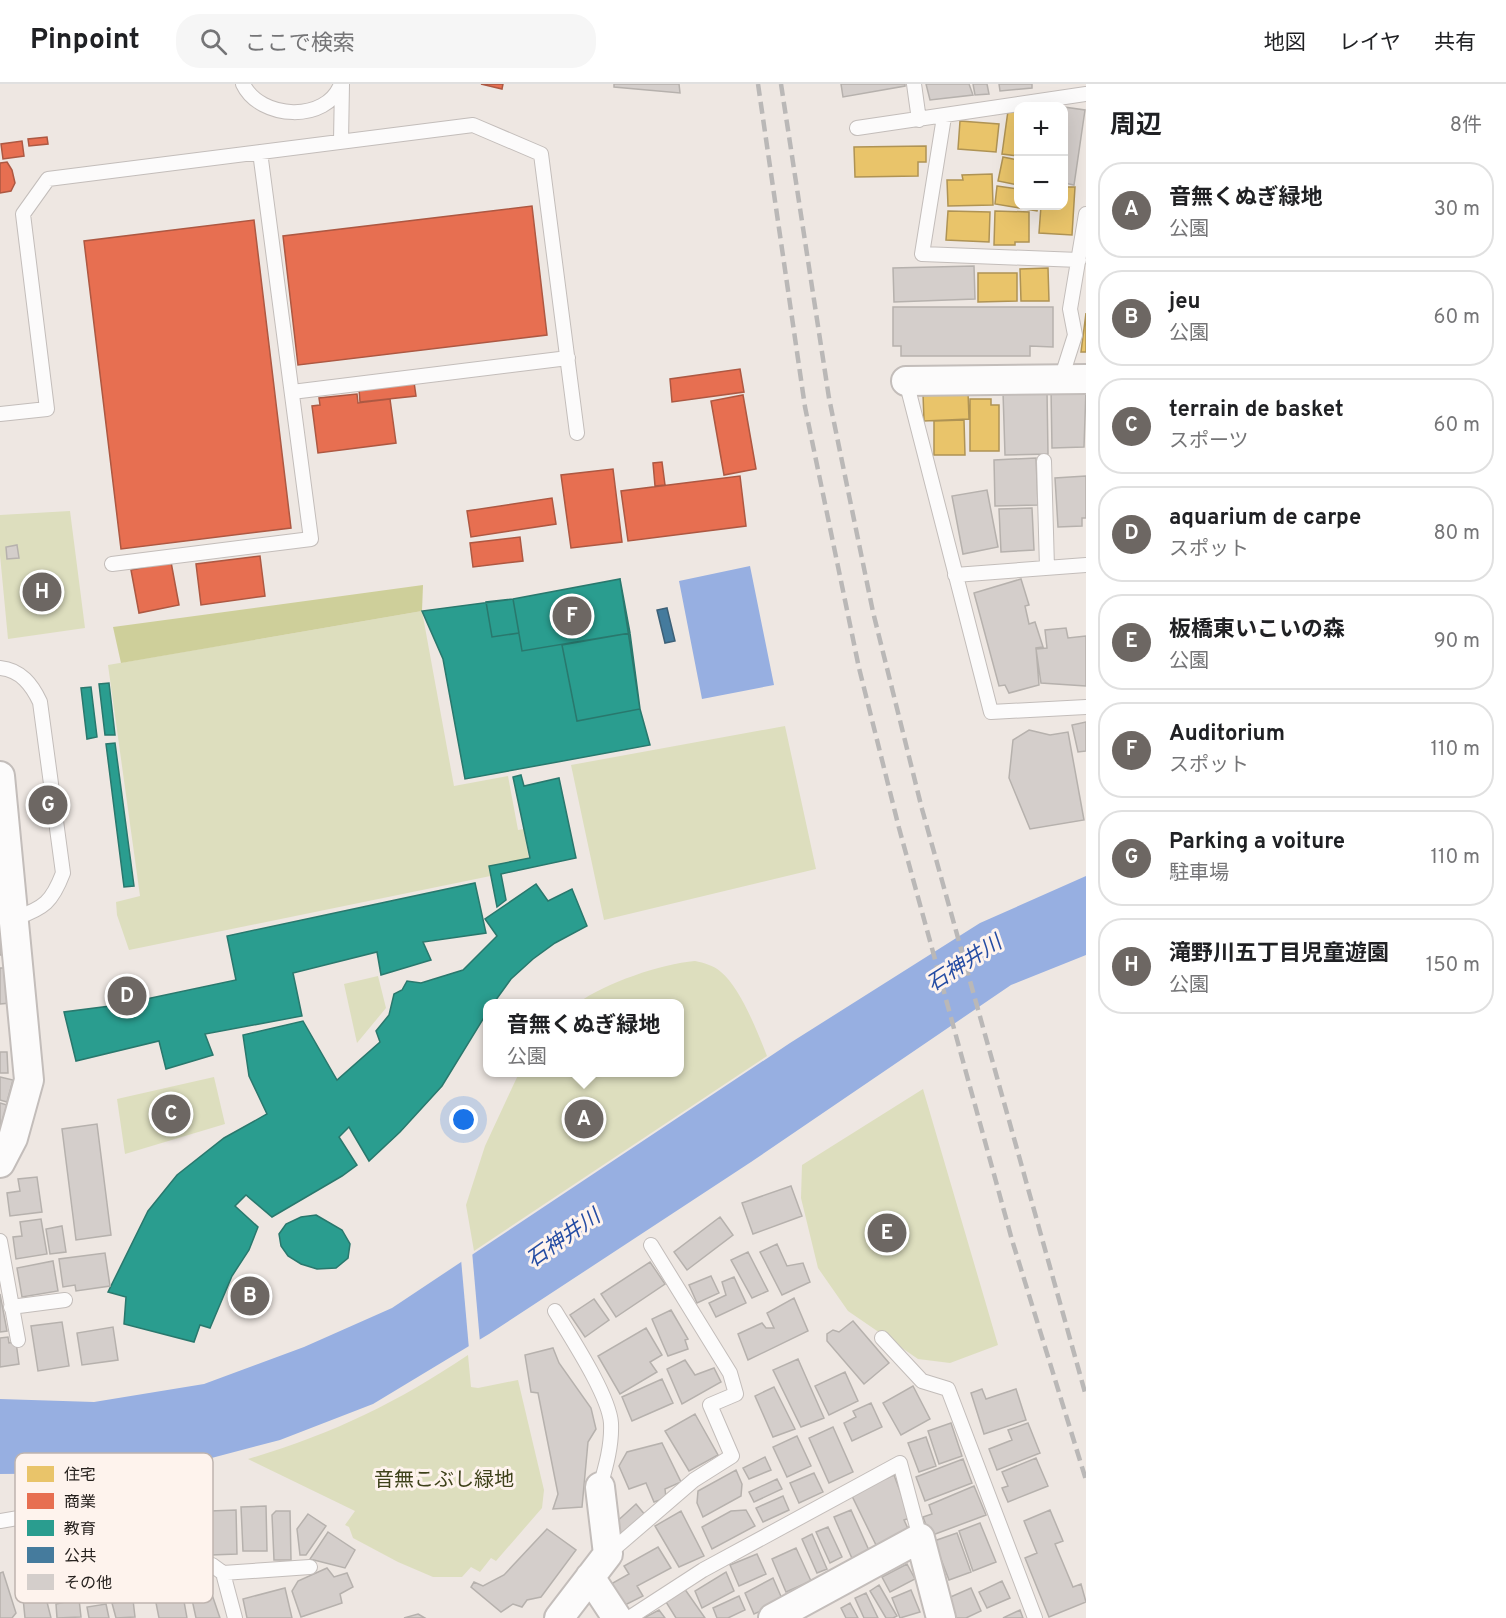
<!DOCTYPE html>
<html lang="ja">
<head>
<meta charset="utf-8">
<style>
	body { margin:0; font-family:Overpass,"Noto Sans JP",sans-serif; background:#f6f6f6; color:#202124 }
	.controls { position:absolute; right:18px; top:18px; display:grid; overflow:hidden; border-radius:12px; box-shadow:0 6px 24px #0002 }
	.controls button { width:54px; height:54px; display:grid; place-items:center; padding:0; border:0; border-bottom:2px solid #e0e0e0; background:#fff; color:#202124; font:30px sans-serif }
	.you { position:absolute; left:464px; top:1036px; width:21px; height:21px; margin:-15px; border:4px solid #fff; border-radius:50%; background:#1a73e8; box-shadow:0 0 0 9px #1a73e833 }
	.badge { display:grid; place-items:center; width:39px; height:39px; border-radius:50%; background:#6d6763; color:#fff; font-size:20px; font-weight:700 }
	.pin { position:absolute; translate:-50% -50%; border:3px solid #fff; box-shadow:0 2px 6px #0006 }
	.popup { position:absolute; left:483px; top:915px; width:201px; height:78px; box-sizing:border-box; display:grid; place-content:center; border-radius:12px; background:#fff; filter:drop-shadow(0 2px 4px #0005); font-size:20px; white-space:nowrap; color:#757577 }
	.popup b { font-size:22px; color:#202124 }
	.popup::after { content:''; position:absolute; left:50%; top:100%; margin-left:-12px; border:12px solid transparent; border-top-color:#fff }
	.list { margin:0; padding:0; list-style:none }
	h2 { display:flex; justify-content:space-between; align-items:center; height:78px; margin:0; padding:0 24px; font-size:26px }
	h2 small { font-size:20px; font-weight:400; color:#757577 }
	.list li { display:grid; grid-template-columns:39px 1fr auto; gap:18px; align-items:center; box-sizing:border-box; height:96px; margin:0 12px 12px; padding:0 12px; border:2px solid #e0e0e0; border-radius:24px }
	.list b { display:block; font-size:22px; white-space:nowrap }
	.list p { margin:0; font-size:20px; white-space:nowrap; color:#757577 }
	.list em { font-size:20px; font-style:normal; color:#757577 }
	.icon { flex:none; width:33px; height:33px; fill:none; stroke:currentColor; stroke-width:2; stroke-linecap:round; stroke-linejoin:round }
	.map { position:relative; flex:none; width:1086px; height:1534px; overflow:hidden }
	header { display:flex; align-items:center; gap:36px; box-sizing:border-box; height:84px; padding:0 30px; background:#fff; border-bottom:2px solid #e0e0e0 }
	header strong { font-size:28px }
	nav { display:flex; gap:33px; margin-inline-start:auto; font-size:21px }
	.search { width:420px; height:54px; background:#f6f6f6; display:flex; align-items:center; gap:15px; box-sizing:border-box; padding:0 21px; border-radius:24px; color:#757577; font-size:22px }
	main { display:flex }
	aside { flex:1; background:#fff }
	.map>svg:first-child { display:block }
	.green { fill:#dddebe }
	.forest { fill:#cecf9a }
	.water { fill:#97afe1 }
	.pier { fill:#eee7e2 }
	.homes { fill:#e9c46a; stroke:#af9354; stroke-width:1.5 }
	.shops { fill:#e76f51; stroke:#ad5842; stroke-width:1.5 }
	.schools { fill:#2a9d8f; stroke:#29786d; stroke-width:1.5 }
	.public { fill:#457b9d; stroke:#3c6077; stroke-width:1.5 }
	.building { fill:#d4cecb; stroke:#b6b1ad; stroke-width:1.5 }
	.lines { fill:none; stroke-linecap:round; stroke-linejoin:round }
	.service-casing { stroke:#c3bdba; stroke-width:16 }
	.minor-casing { stroke:#c3bdba; stroke-width:32 }
	.service { stroke:#fcfbfb; stroke-width:14 }
	.minor { stroke:#fcfbfb; stroke-width:28 }
	.rail { stroke:#bab8b7; stroke-width:4.5; stroke-dasharray:12 6; stroke-linecap:butt }
	.labels { text-anchor:middle; stroke-width:6; stroke-linejoin:round; paint-order:stroke }
	.park-label { font-size:20px; fill:#3e421a; stroke:#fef3ed }
	.water-label { font-size:21px; font-style:italic; fill:#254ca3; stroke:#fef3ed }
	.key { fill:#fef3ed; stroke:#beb4af; stroke-width:1.5 }
	.key-label { font-size:16px; fill:#27221f }
</style>
</head>
<body>
<header>
<strong>Pinpoint</strong>
<div class="search"><svg class="icon" aria-label="search" viewBox="0 0 24 24"><circle cx="10" cy="10" r="6"/><path d="M15 15l6 6"/></svg>ここで検索</div>
<nav><a>地図</a><a>レイヤ</a><a>共有</a></nav>
</header>
<main>
<div class="map">
<svg width="1086" height="1534" viewBox="0 0 1086 1534">
	<rect width="100%" height="100%" fill="#eee7e2"/>
	<path class="green" d="M70,427l15,117 -77,11 -8,-84v-40z
		M422,527l32,175 54,-10 10,54 6,-1 6,39 -401,82 -12,-35 -1,-13 24,-6 -32,-231z
		M785,642l31,143 -212,51 -33,-155z
		M695,877c9,2 18,4 26,11 19,15 37,61 46,84l-293,195 -8,-46 19,-59 34,-73 161,-1v-68l-102,-1c27,-20 83,-39 117,-42z
		M378,892l8,32 -29,35 -13,-59z
		M214,993l11,47 -100,30 -8,-55z
		M923,1005l75,256 -48,18 -32,-4 -70,-48 -30,-43 -17,-70 1,-33z
		M468,1271l3,32 7,1 40,-8 26,110 -2,18 -46,53 -5,-3 -11,14 -9,-5 -9,10h-29l-35,-15 -45,-24 -4,-11 -4,-2 10,-14 -107,-52c84,-25 147,-55 220,-104z"/>
	<path class="forest" d="M423,501l-1,26 -301,52 -8,-36z"/>
	<path class="water" d="M750,482l24,119 -72,14 -23,-118z
		M1086,792v79l-75,30 -260,177 -262,172 -116,70 -93,36 -95,25 -70,8 -115,1v-75l94,3 110,-18 100,-37 88,-39 398,-265 190,-120z"/>
	<path class="pier" d="M472,1167l8,91 -11,7 -8,-90z"/>
	<path class="homes" d="M1008,27l10,2v43l-16,-2z
		M960,37l39,3 -3,28 -38,-3z
		M926,62v16h-8v14l-63,1 -1,-30z
		M1003,73l15,3v25l-20,-4z
		M992,90l1,31 -45,1 -1,-26h16l-1,-5z
		M997,102l21,3v17h20l-1,5 -42,-7z
		M1064,103h11l-3,48 -33,-2 2,-27h23z
		M948,127l42,1 -1,30 -43,-2z
		M995,127l34,1v30h-14v3h-21z
		M1048,184l1,33h-28l-1,-32z
		M978,189h39v28l-39,1z
		M1086,229v39h-5z
		M968,308l1,27 -45,2 -1,-27z
		M970,315h21v6h8v46h-29z
		M964,336l1,35h-31v-34z"/>
	<path class="shops" d="M481,0h22l-1,5z
		M47,53l1,7 -19,2 -1,-7z
		M22,57l2,15 -21,3 -2,-15z
		M7,78l5,8 3,13 -4,8 -11,2v-30z
		M532,122l15,129 -249,30 -15,-129z
		M254,136l37,308 -170,21 -37,-308z
		M740,285l4,23 -72,10 -2,-23z
		M414,298l2,14 -56,6 -1,-13z
		M357,310l1,9 32,-4 6,44 -78,10 -6,-47 8,-1 -1,-7z
		M743,311l13,74 -32,6 -13,-74z
		M662,378l3,23 -10,1 -2,-23z
		M613,385l9,73 -51,6 -10,-73z
		M740,392l6,50 -118,15 -7,-50z
		M552,414l4,26 -85,13 -4,-26z
		M520,453l3,24 -50,6 -3,-24z
		M260,472l5,40 -64,9 -5,-41z
		M171,478l8,43 -40,8 -8,-43z"/>
	<path class="schools" d="M620,495l20,130 10,36 -185,34 -22,-120 -21,-48 91,-12z
		M620,495l10,54 -108,18 -9,-52z
		M513,515l6,34 -27,4 -6,-35z
		M630,549l10,76 -63,12 -15,-76z
		M109,599l6,52h-10l-6,-51z
		M91,603l6,50 -10,2 -6,-51z
		M115,659l19,143 -10,1 -18,-143z
		M521,691l3,11 35,-8 17,80 -75,16 5,26 -9,7 -8,-41 41,-8 -17,-81z
		M475,799l11,50 -63,9 8,18 -50,15 -4,-23 -84,21 9,43 -97,18 8,21 -47,14 -7,-28 -83,20 -12,-49 54,-7 118,-25 -9,-44z
		M536,800l12,17 24,-12 15,37 -32,17 -22,16 -22,20 -18,25h-5v7l-46,75 -42,46 -31,29 -20,-34 -10,10 18,28 -15,11 -70,41 -26,-22 -11,11 23,21 -9,23 -17,26 -22,52 -10,-3 -6,17 -70,-18 2,-27 -18,-5 40,-81 29,-36 47,-37 43,-24 -18,-38 -6,-41 60,-14 34,59 43,-38 -4,-11 13,-16 5,-21 8,-4 5,-9 14,2 42,-13 34,-34 -12,-17z
		M137,903l3,14 -22,4 -5,-14z
		M316,1131l26,15 8,14 -2,14 -12,10 -19,1 -16,-5 -13,-8 -7,-10 -2,-12 7,-10 15,-7z"/>
	<path class="public" d="M667,524l8,33 -10,2 -8,-33z"/>
	<path class="building" d="M614,0h65l1,9 -66,-6z
		M841,0h64v2l-62,11z
		M926,0h43l4,11 -43,5z
		M973,0h14l2,10 -14,1z
		M999,0h33v4l-32,3z
		M1064,23l21,3 -11,75 -10,-2z
		M974,182l1,33 -81,3 -1,-34z
		M893,223h160v40l-23,-1v10h-129v-10h-8z
		M1051,305h35l-2,58 -32,1z
		M1047,307l1,63 -43,1 -2,-63z
		M1036,374l2,47 -43,1 -1,-46z
		M1086,392v42h-4v8l-24,1 -3,-49z
		M987,406l11,57 -35,7 -11,-58z
		M1032,424l2,42 -33,2 -2,-43z
		M17,461l2,13 -12,1 -1,-12z
		M1021,495l8,26 -4,1 4,18 6,-2 8,25 -7,1 3,37 -30,8 -4,-8 -6,1 -25,-93z
		M1066,544l2,10 18,-2v50l-45,-3 -5,-34 11,-1 -2,-18z
		M1086,638v29l-8,1 -6,-27z
		M1029,646l21,5 18,-3 16,88 -54,9 -21,-51 4,-38z
		M0,834l7,37h-7z
		M0,884h6l4,35 -10,1z
		M0,968h7l1,21h-8z
		M0,993l13,3 -6,22 -7,-2z
		M0,1019l7,2 -7,23z
		M97,1040l14,111 -35,5 -14,-111z
		M37,1093l5,35 -32,4 -3,-23 13,-2 -2,-12z
		M791,1102l11,30 -49,18 -11,-31z
		M720,1133l13,18 -46,35 -13,-18z
		M41,1135l6,35 -31,5 -3,-22 9,-1 -2,-14z
		M62,1142l4,26 -16,2 -4,-25z
		M777,1160l10,22 16,-3 7,19 -28,13 -22,-43z
		M748,1168l20,39 -16,7 -21,-38z
		M105,1169l5,33 -34,5 -1,-6 -12,2 -4,-28z
		M53,1177l5,30 -36,6 -5,-29z
		M650,1178l15,22 -49,33 -15,-23z
		M711,1192l8,17 -22,10 -8,-18z
		M734,1193l12,26 -30,14 -7,-14 17,-8 -4,-13z
		M0,1210l7,37 -7,1z
		M794,1214l14,33 -60,29 -10,-26 24,-11 4,5h8l-7,-15z
		M594,1215l15,21 -24,17 -15,-22z
		M671,1226l17,29 -3,1 3,9 -20,7 -16,-37z
		M853,1237l36,42 -25,21 -37,-43v-7l6,-4 6,2z
		M62,1238l7,44 -31,5 -7,-45z
		M113,1243l5,33 -36,5 -5,-32z
		M646,1244l16,27 -12,7 7,10 -37,22 -22,-38z
		M8,1253l1,6 7,-1 3,22 -19,3v-29z
		M553,1264l6,15 32,45 5,21 -8,13 -6,65 -29,2 5,-15 -20,-101 -7,-1 -6,-37z
		M798,1275l26,59 -23,9 -28,-57z
		M685,1276l10,15 19,-7 7,14 -39,22 -15,-35z
		M845,1288l13,29 -29,14 -14,-29z
		M662,1295l11,24 -41,18 -10,-24z
		M913,1302l17,33 -29,16 -18,-32z
		M774,1303l21,42 -22,8 -18,-41z
		M982,1305l4,10 30,-10 10,31 -42,14 -13,-41z
		M871,1319l11,24 -30,14 -8,-18 12,-6 -3,-6z
		M695,1330l23,41 -29,16 -24,-40z
		M951,1339l11,33 -23,8 -11,-33z
		M1028,1339l12,30 -43,17 -8,-21 23,-9 -4,-10z
		M833,1343l20,45 -24,11 -20,-45z
		M797,1352l14,30 -24,11 -14,-30z
		M926,1353l10,29 -17,6 -11,-29z
		M662,1359l19,39 -16,7 1,9 -12,4 -8,-19 -17,6 -10,-23 8,-14z
		M765,1373l6,13 -22,9 -6,-11z
		M1036,1374l12,28 -40,16 -6,-14 6,-2 -6,-14z
		M963,1375l9,24 -47,18 -9,-24z
		M736,1386l6,14 -1,12 -38,21 -6,-14 1,-12z
		M814,1389l9,19 -24,11 -9,-20z
		M894,1391l16,43 -6,2 6,13 -33,14 -26,-53z
		M777,1395l5,10 -28,13 -5,-10z
		M974,1402l12,29 -56,21 -7,-19 9,-3 -3,-9z
		M783,1412l6,14 -26,12 -7,-14z
		M636,1420l10,12 -22,21 -11,-12z
		M266,1422l1,45h-24l-2,-44z
		M236,1426l1,44 -81,3v-44z
		M746,1426l9,16 -43,23 -10,-22 29,-16z
		M851,1426l20,45 -17,8 -20,-46z
		M1050,1426l13,31 -8,3 18,43 8,-3 5,18 -37,15 -24,-59 12,-5 -13,-32z
		M276,1427h14l1,49h-17l-2,-45z
		M681,1427l23,45 -25,11 -24,-41z
		M308,1430l18,12 -20,29h-6l-3,-26z
		M128,1438l5,23 -35,7 -5,-24z
		M87,1439l6,32 -44,9 -4,-24 9,-4 -2,-6z
		M980,1439l16,39 -23,9 -14,-40z
		M828,1443l14,30 -12,6 -14,-31z
		M547,1445l29,21 -35,47 -14,3 -5,7 -9,-3 -12,8 -30,-25 3,-5 9,4 21,-11z
		M328,1448l27,18 -10,18 -35,-9z
		M957,1449l14,39 -22,8 -15,-39z
		M812,1450l15,35 -10,4 -15,-34z
		M658,1463l13,21 -34,18 6,10 -20,10 -12,-22 18,-10 -5,-8z
		M796,1464l15,33 -25,11 -14,-33z
		M757,1470l9,20 -27,12 -9,-21z
		M131,1473l4,28 -33,4 -4,-29z
		M907,1480l8,15 -25,13 -8,-15z
		M327,1484l7,9 13,-4 6,14 -13,7 2,9 -41,14 -9,-26 6,-10z
		M89,1487l3,21 -36,5 -3,-21z
		M3,1488l13,41 -4,5h-12v-45z
		M726,1488l8,19 -32,17 -7,-17z
		M206,1493l14,41h-24l-8,-37z
		M773,1494l10,23 -29,13 -9,-21z
		M180,1495l7,39h-28l-7,-35z
		M1002,1497l8,17 -23,10 -8,-16z
		M879,1501l18,31 -4,2h-7l-16,-27z
		M43,1502l8,32h-26l-3,-30z
		M285,1504l7,30h-45l-4,-19z
		M684,1504l21,30h-29l-10,-16z
		M971,1504l10,23 -15,7h-12l-8,-19z
		M911,1506l9,22 -20,6 -8,-20z
		M866,1509l12,25h-14l-9,-20z
		M739,1512l6,14 -17,8h-11l-4,-10z
		M79,1515l2,18 -24,1 -1,-14z
		M133,1516l2,17 -19,1 -4,-15z
		M850,1519l8,15h-12l-5,-10z
		M106,1520l3,14h-20l-2,-11z
		M659,1526l6,8h-21z
		M1020,1526l3,8h-20z
		M418,1530l7,4h-21z"/>
	<g class="lines">
		<g class="service-casing">
			<path id="service" d="M243,0c17,36 84,39 98,0
				M914,0l5,36
				M944,33l-22,137 157,6
				M857,44l229,-34
				M341,57l1,-57
				M1061,295l14,-44 -5,-26 16,-95
				M906,297l85,331 95,-5
				M292,308l276,-34
				M0,330l47,-5 -24,-195 25,-35 425,-54 68,29 36,279
				M1044,377l3,107
				M112,480l199,-25 -51,-387
				M955,491l131,-10
				M0,584c21,2 32,17 40,34l23,171c-11,29 -19,35 -47,45
				M0,1157l18,99
				M11,1223l54,-7
				M555,1227c15,25 54,84 56,112 1,22 -5,43 -11,64
				M882,1254l40,43 26,8 87,229
				M0,1437l94,-16 43,3 10,58 65,-1 11,8 87,-6
				M608,1470l86,-74 38,-24 -22,-51 26,-11 -6,-21 -79,-128
				M223,1489l12,45
				M629,1534l74,-48 197,-107 20,75"/>
		</g>
		<g class="minor-casing">
			<path id="minor" d="M906,297l180,-2
				M0,692l29,304 -16,58 -13,25
				M590,1493l27,41
				M559,1534l49,-64 -8,-67
				M773,1534l147,-80 21,80"/>
		</g>
		<use href="#service" class="service"/>
		<use href="#minor" class="minor"/>
		<path class="rail" d="M758,0l47,323 54,261 40,160 113,412 74,240
			M781,0l48,314 44,214 49,197 164,587"/>
	</g>
	<g class="labels">
		<g class="park-label">
			<text x="444" y="1402">音無こぶし緑地</text>
		</g>
		<g class="water-label">
			<text transform="translate(964 879) rotate(-33)" y="7">石神井川</text>
			<text transform="translate(563 1154) rotate(-35)" y="7">石神井川</text>
		</g>
	</g>
	<rect x="15" y="1369" width="198" height="150" rx="9" class="key"/>
	<rect x="27" y="1382" width="27" height="16" fill="#e9c46a"/>
	<rect x="27" y="1409" width="27" height="16" fill="#e76f51"/>
	<rect x="27" y="1436" width="27" height="16" fill="#2a9d8f"/>
	<rect x="27" y="1463" width="27" height="16" fill="#457b9d"/>
	<rect x="27" y="1490" width="27" height="16" fill="#d4cecb"/>
	<g class="key-label">
		<text x="64" y="1396">住宅</text>
		<text x="64" y="1423">商業</text>
		<text x="64" y="1450">教育</text>
		<text x="64" y="1477">公共</text>
		<text x="64" y="1504">その他</text>
	</g>
</svg>
<div class="controls">
<button>+</button>
<button>−</button>
</div>
<div class="you"></div>
<div class="pin badge" style="left:584px;top:1035px">A</div>
<div class="popup"><b>音無くぬぎ緑地</b>公園</div>
<div class="pin badge" style="left:250px;top:1212px">B</div>
<div class="pin badge" style="left:171px;top:1030px">C</div>
<div class="pin badge" style="left:127px;top:912px">D</div>
<div class="pin badge" style="left:887px;top:1149px">E</div>
<div class="pin badge" style="left:572px;top:532px">F</div>
<div class="pin badge" style="left:48px;top:721px">G</div>
<div class="pin badge" style="left:42px;top:508px">H</div>
</div>
<aside>
<h2>周辺<small>8件</small></h2>
<ul class="list">
<li><span class="badge">A</span><div><b>音無くぬぎ緑地</b><p>公園</p></div><em>30 m</em></li>
<li><span class="badge">B</span><div><b>jeu</b><p>公園</p></div><em>60 m</em></li>
<li><span class="badge">C</span><div><b>terrain de basket</b><p>スポーツ</p></div><em>60 m</em></li>
<li><span class="badge">D</span><div><b>aquarium de carpe</b><p>スポット</p></div><em>80 m</em></li>
<li><span class="badge">E</span><div><b>板橋東いこいの森</b><p>公園</p></div><em>90 m</em></li>
<li><span class="badge">F</span><div><b>Auditorium</b><p>スポット</p></div><em>110 m</em></li>
<li><span class="badge">G</span><div><b>Parking a voiture</b><p>駐車場</p></div><em>110 m</em></li>
<li><span class="badge">H</span><div><b>滝野川五丁目児童遊園</b><p>公園</p></div><em>150 m</em></li>
</ul>
</aside>
</main>
</body>
</html>
